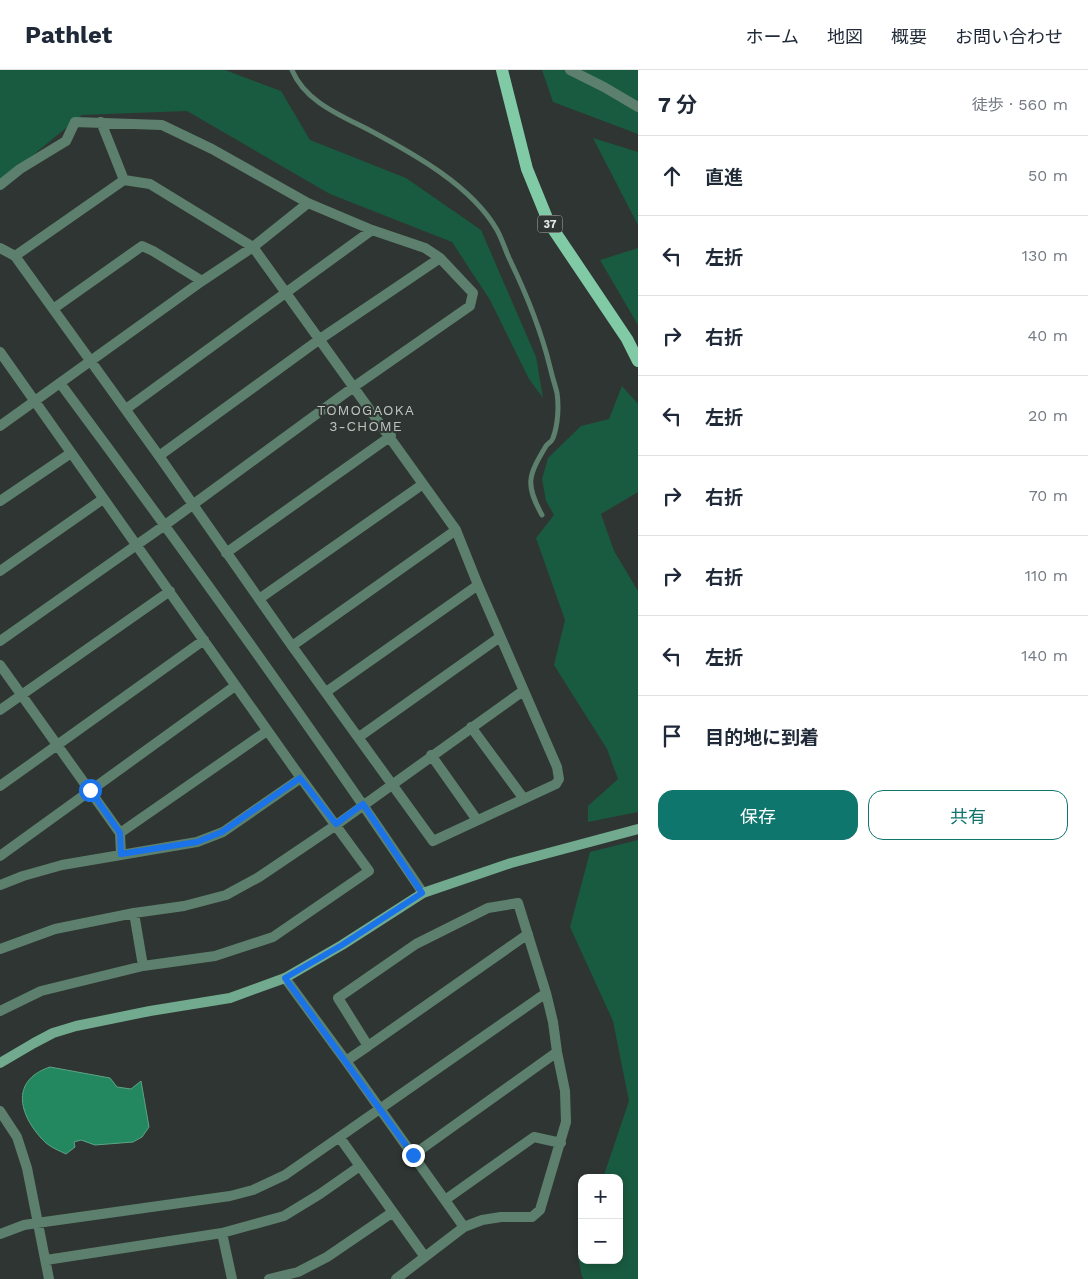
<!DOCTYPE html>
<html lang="ja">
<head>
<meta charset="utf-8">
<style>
	body { margin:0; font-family:"Work Sans","Noto Sans JP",sans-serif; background:#f2f2f3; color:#1f2937 }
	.controls { position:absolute; right:15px; bottom:15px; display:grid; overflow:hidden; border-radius:10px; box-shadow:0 2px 8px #0003 }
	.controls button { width:45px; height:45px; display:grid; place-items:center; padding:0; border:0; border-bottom:1px solid #e0e1e3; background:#fff; color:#1f2937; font:25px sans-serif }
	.stop { position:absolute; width:15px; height:15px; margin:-11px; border:4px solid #1a73e8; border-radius:50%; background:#fff }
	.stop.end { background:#1a73e8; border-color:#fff; box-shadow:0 1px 5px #0008 }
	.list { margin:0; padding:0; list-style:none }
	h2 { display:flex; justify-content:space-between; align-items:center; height:65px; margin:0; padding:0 20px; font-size:21px }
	h2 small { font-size:16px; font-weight:400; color:#747a83 }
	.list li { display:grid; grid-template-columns:32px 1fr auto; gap:15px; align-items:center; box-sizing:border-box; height:80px; padding:0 20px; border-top:1px solid #e0e1e3 }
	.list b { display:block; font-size:19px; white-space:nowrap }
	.list em { font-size:16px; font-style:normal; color:#747a83 }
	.actions { display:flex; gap:10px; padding:15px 20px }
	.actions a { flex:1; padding:11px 0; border:1px solid #0f766e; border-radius:15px; text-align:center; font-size:18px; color:#0f766e }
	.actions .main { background:#0f766e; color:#fff }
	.icon { flex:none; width:28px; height:28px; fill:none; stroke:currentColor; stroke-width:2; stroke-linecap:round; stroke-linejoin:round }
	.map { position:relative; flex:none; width:638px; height:1209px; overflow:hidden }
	header { display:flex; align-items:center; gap:30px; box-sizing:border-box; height:70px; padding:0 25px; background:#fff; border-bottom:1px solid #e0e1e3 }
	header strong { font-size:24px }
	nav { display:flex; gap:28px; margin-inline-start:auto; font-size:18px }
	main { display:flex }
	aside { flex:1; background:#fff }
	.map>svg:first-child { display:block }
	.green { fill:#195b40 }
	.water { fill:#23875f; stroke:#5da487 }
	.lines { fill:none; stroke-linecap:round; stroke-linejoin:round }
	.lane { stroke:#5c806d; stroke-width:5 }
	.street { stroke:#5c806d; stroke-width:10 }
	.secondary { stroke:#71aa8e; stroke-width:10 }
	.primary { stroke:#80cba6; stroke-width:12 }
	.route { stroke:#1a73e8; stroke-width:6 }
	.labels { text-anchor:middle; stroke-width:4; stroke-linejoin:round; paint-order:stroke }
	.shield { fill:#2f3532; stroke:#aeb2af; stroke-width:1 }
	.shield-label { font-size:11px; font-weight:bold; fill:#e4e8e5 }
	.neighbourhood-label { font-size:14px; letter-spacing:1px; fill:#bcc4c0; stroke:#2f3532 }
</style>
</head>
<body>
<header>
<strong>Pathlet</strong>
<nav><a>ホーム</a><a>地図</a><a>概要</a><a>お問い合わせ</a></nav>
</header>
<main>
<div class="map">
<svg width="638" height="1209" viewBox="0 0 638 1209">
	<rect width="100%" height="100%" fill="#2f3532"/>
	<path class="green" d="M0,0h225l56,21 29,49 96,38 75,52 55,127 7,41 -14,-19 -39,-79 -38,-58 -122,-48 -143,-83 -105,4 -82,67z
		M542,0h96v64l-85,-32z
		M593,68l45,14v73z
		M638,178v77l-38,-65z
		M622,316l16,18v88l-37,22 13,37 24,40v221l-50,10v-16l30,-27 -11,-30 -53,-84 11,-45 -29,-82 18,-23 -8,-14 -4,-22 6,-21 33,-32 28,-7z
		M638,770v439h-54l-2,-2 -4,-20 4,-8v11h37v-82h-16l26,-77 -16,-80 -43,-94 20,-75z"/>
	<path class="water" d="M50,997l60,11 7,9 14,2 10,-8 8,46 -7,10 -9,5 -38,3 -14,-5 -7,2 1,5 -9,7c-6,-3 -14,-6 -20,-11 -26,-25 -38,-62 4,-76z"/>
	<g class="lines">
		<path class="lane" d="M292,0c13,32 50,46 79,61 43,23 101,55 126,99 5,9 8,19 12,28 17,35 32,72 41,109 2,9 5,18 7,26 2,13 1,32 -4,45 -1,4 -5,5 -7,8 -18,30 -21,38 -4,69"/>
		<path class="street" d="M570,0l34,17 34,20
			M101,52l23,58
			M0,115l20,-16 46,-28 9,-19 87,3 50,24 96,54 64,27 53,18 15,10 33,35 -3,13 -115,80 -190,139 -165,116
			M0,178l15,8 144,200 133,190 141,195 123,-57 3,-5 -2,-12 -79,-182 -22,-55 -203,-283 -103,-63 -26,-4 -109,76
			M53,239l89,-63 11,5 49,30
			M0,282l301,426 68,93 -96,66 -58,19 -72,10 -102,25 -41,20
			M60,313c124,167 246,337 363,510
			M126,339l246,-179
			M0,356l202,-145 51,-34 55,-44
			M159,386l161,-117 120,-81
			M0,431l71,-48
			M226,483l165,-117
			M0,501l103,-72
			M259,529l164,-115
			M292,576l164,-116
			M0,595l120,168 1,21
			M326,622l152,-107
			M0,640l170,-119
			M471,657l53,72
			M359,667l141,-100
			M431,685l46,65
			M0,716l204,-146
			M120,763l147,-102
			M0,786l235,-170
			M0,815l23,-9 39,-11 135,-23 26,-10 78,-54
			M134,843l9,53
			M0,879l55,-20 79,-16 50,-7 42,-11 33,-18 77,-52 187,-134
			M285,908l61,83 118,166
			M368,976l160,-112
			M346,991l22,-15 -30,-48 78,-54 72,-36 30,-5 28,90 7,29 4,30 8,39 1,31 -26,88 -8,7h-31l-19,3 -18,7 -68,52
			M0,1041l17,26 10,31 22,111
			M340,1068l85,119
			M413,1085l144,-103
			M445,1130l89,-63 27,6
			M222,1163l10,46
			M0,1164l24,-9 13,-2 193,-27 23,-6 32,-15 261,-182
			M46,1190l176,-27 62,-17 36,-22 40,-28
			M269,1209l29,-7 29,-15 66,-45"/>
		<path class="secondary" d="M0,993l34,-20 19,-10 23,-7 74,-15 80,-13 55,-20 57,-33 81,-52 88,-30 127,-34"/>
		<path class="primary" d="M502,0l25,99 22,54 78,116 11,22"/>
	</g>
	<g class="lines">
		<path class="route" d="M90,720l30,43 1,21 76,-12 25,-10 78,-54 36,46 27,-20 59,89 -80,52 -57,33 128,177"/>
	</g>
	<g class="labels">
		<rect class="shield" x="537.5" y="145.5" width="25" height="17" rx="4"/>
		<g class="shield-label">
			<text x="550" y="158">37</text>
		</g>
		<g class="neighbourhood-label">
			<text x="366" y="345">TOMOGAOKA<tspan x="366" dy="16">3-CHOME</tspan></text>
		</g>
	</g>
</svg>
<div class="controls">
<button>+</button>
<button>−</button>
</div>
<div class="stop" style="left:90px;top:720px"></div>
<div class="stop end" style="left:413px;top:1085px"></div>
</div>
<aside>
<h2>7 分<small>徒歩 · 560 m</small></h2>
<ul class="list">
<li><svg class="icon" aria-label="ahead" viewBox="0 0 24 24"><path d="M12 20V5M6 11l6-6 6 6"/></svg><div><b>直進</b></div><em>50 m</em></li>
<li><svg class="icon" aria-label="left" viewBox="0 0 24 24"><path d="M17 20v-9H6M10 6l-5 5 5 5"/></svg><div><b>左折</b></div><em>130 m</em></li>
<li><svg class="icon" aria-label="right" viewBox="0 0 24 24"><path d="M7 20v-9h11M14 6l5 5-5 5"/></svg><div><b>右折</b></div><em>40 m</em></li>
<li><svg class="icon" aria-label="left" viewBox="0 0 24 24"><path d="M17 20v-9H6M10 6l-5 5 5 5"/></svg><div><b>左折</b></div><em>20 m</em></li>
<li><svg class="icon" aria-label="right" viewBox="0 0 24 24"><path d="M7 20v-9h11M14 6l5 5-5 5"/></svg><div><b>右折</b></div><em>70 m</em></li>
<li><svg class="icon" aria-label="right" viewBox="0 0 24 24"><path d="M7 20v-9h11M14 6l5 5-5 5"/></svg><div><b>右折</b></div><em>110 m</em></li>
<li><svg class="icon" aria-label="left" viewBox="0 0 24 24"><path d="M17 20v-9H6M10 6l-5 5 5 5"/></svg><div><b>左折</b></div><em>140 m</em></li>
<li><svg class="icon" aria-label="arrive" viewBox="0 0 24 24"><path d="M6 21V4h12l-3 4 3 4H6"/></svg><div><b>目的地に到着</b></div></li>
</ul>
<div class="actions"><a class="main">保存</a><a>共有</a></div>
</aside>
</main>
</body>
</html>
